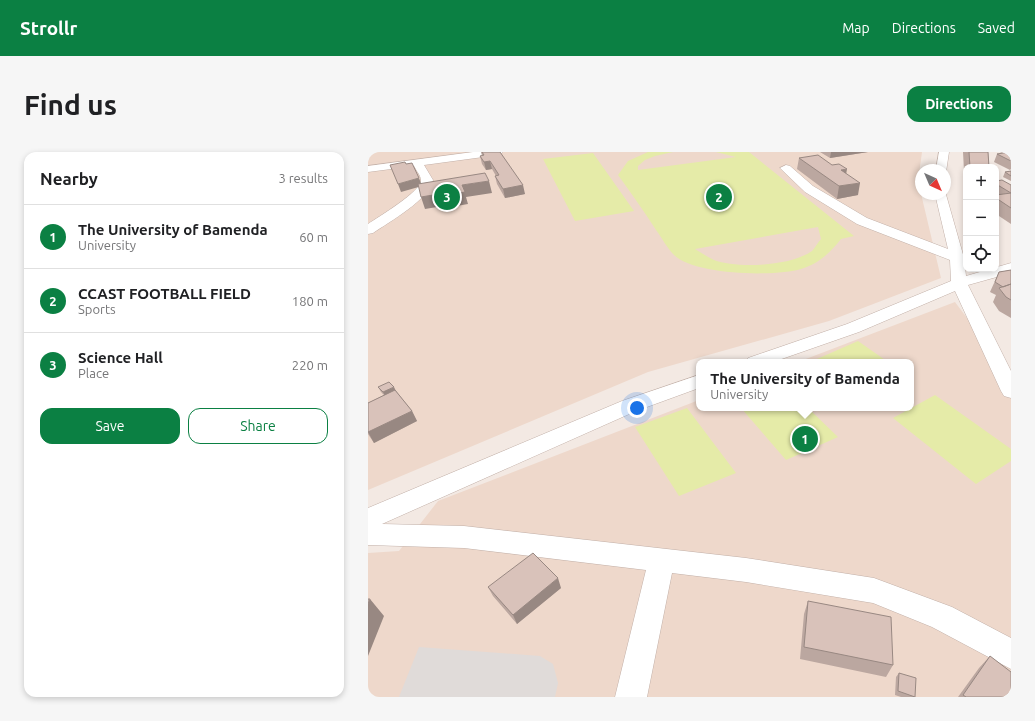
<!DOCTYPE html>
<html lang="en">
<head>
<meta charset="utf-8">
<style>
	body { margin:0; font-family:Ubuntu,sans-serif; background:#f6f6f6; color:#202124 }
	.controls { position:absolute; right:12px; top:12px; display:grid; overflow:hidden; border-radius:8px; box-shadow:0 2px 6px #0003 }
	.controls button { width:36px; height:36px; display:grid; place-items:center; padding:0; border:0; border-bottom:1px solid #e0e0e0; background:#fff; color:#202124; font:20px sans-serif }
	.compass { position:absolute; left:547px; top:12px; width:36px; height:36px; border-radius:50%; background:#fff; box-shadow:0 2px 6px #0003; rotate:136deg }
	.you { position:absolute; left:269px; top:256px; width:14px; height:14px; margin:-10px; border:3px solid #fff; border-radius:50%; background:#1a73e8; box-shadow:0 0 0 6px #1a73e833 }
	.badge { display:grid; place-items:center; width:26px; height:26px; border-radius:50%; background:#0b8043; color:#fff; font-size:13px; font-weight:700 }
	.pin { position:absolute; translate:-50% -50%; border:2px solid #fff; box-shadow:0 1px 4px #0006 }
	.popup { position:absolute; left:328px; top:207px; width:218px; height:52px; box-sizing:border-box; display:grid; place-content:center; border-radius:8px; background:#fff; filter:drop-shadow(0 1px 3px #0005); font-size:13px; white-space:nowrap; color:#757577 }
	.popup b { font-size:15px; color:#202124 }
	.popup::after { content:''; position:absolute; left:50%; top:100%; margin-left:-8px; border:8px solid transparent; border-top-color:#fff }
	.list { margin:0; padding:0; list-style:none }
	h2 { display:flex; justify-content:space-between; align-items:center; height:52px; margin:0; padding:0 16px; font-size:17px }
	h2 small { font-size:13px; font-weight:400; color:#757577 }
	.list li { display:grid; grid-template-columns:26px 1fr auto; gap:12px; align-items:center; box-sizing:border-box; height:64px; padding:0 16px; border-top:1px solid #e0e0e0 }
	.list b { display:block; font-size:15px; white-space:nowrap }
	.list p { margin:0; font-size:13px; white-space:nowrap; color:#757577 }
	.list em { font-size:13px; font-style:normal; color:#757577 }
	.actions { display:flex; gap:8px; padding:12px 16px }
	.actions a { flex:1; padding:9px 0; border:1px solid #0b8043; border-radius:12px; text-align:center; font-size:14px; color:#0b8043 }
	.actions .main { background:#0b8043; color:#fff }
	.icon { flex:none; width:22px; height:22px; fill:none; stroke:currentColor; stroke-width:2; stroke-linecap:round; stroke-linejoin:round }
	.map { position:relative; flex:none; width:643px; height:545px; overflow:hidden; border-radius:12px }
	header { display:flex; align-items:center; gap:24px; box-sizing:border-box; height:56px; padding:0 20px; background:#0b8043; color:#fff }
	header strong { font-size:19px }
	nav { display:flex; gap:22px; margin-inline-start:auto; font-size:14px }
	.intro { display:flex; align-items:center; justify-content:space-between; box-sizing:border-box; height:96px; padding:0 24px }
	h1 { margin:0; font-size:28px }
	.button { padding:10px 18px; border-radius:12px; background:#0b8043; color:#fff; font-size:14px; font-weight:700 }
	main { display:flex; gap:24px; padding:0 24px }
	aside { flex:1; background:#fff; border-radius:12px; box-shadow:0 2px 6px #0003 }
	.map>svg:first-child { display:block }
	.education { fill:#eed8cb }
	.green { fill:#e5eba8; fill-rule:evenodd }
	.parking { fill:#e0dbd9 }
	.lines { fill:none; stroke-linecap:round; stroke-linejoin:round }
	.minor-casing { stroke:#c2b0a8; stroke-width:1 }
	.minor { fill:#fff; fill-rule:evenodd }
	.wall { fill:#bba7a0 }
	.shaded-wall { fill:#988882 }
	.building { fill:#d9c2ba; stroke:#988882 }
</style>
</head>
<body>
<header>
<strong>Strollr</strong>
<nav><a>Map</a><a>Directions</a><a>Saved</a></nav>
</header>
<div class="intro"><h1>Find us</h1><a class="button">Directions</a></div>
<main>
<aside>
<h2>Nearby<small>3 results</small></h2>
<ul class="list">
<li><span class="badge">1</span><div><b>The University of Bamenda</b><p>University</p></div><em>60 m</em></li>
<li><span class="badge">2</span><div><b>CCAST FOOTBALL FIELD</b><p>Sports</p></div><em>180 m</em></li>
<li><span class="badge">3</span><div><b>Science Hall</b><p>Place</p></div><em>220 m</em></li>
</ul>
<div class="actions"><a class="main">Save</a><a>Share</a></div>
</aside>
<div class="map">
<svg width="643" height="545" viewBox="0 0 643 545">
	<rect width="100%" height="100%" fill="#f3e9e3"/>
	<path class="education" d="M0,0h554l-4,29 23,97 -112,43 -181,51 -280,118z
		M587,150l56,75v320h-643v-144l31,-2 39,-50 261,-101v8h212v-46h-113z"/>
	<path class="green" d="M280,0h25l-18,4 -10,4 -7,6v4l98,-13 -20,-5h33l105,84 -13,3c-11,14 -23,25 -40,30 -27,8 -107,6 -127,-14 -7,-7 -12,-17 -18,-25 -12,-19 -25,-37 -38,-55l10,-14zM450,75l3,12c-3,3 -6,9 -9,12 -21,15 -74,18 -98,9 -6,-3 -13,-7 -19,-11z
		M225,1l41,58 -59,10 -32,-62z
		M490,189l30,21h-67l-4,-3z
		M567,243l76,54v12l-35,23 -83,-66z
		M319,256l49,65 -57,23 -44,-69z
		M373,256h67l30,29 -52,23z"/>
	<path class="parking" d="M51,495l121,9 13,8 5,19 -3,14h-156z"/>
	<g class="lines">
		<g class="minor-casing">
			<path id="minor" d="M105,0h30l-5,3 -74,10 9,15c-3,19 -44,42 -60,53l-5,1v-10c10,-7 54,-33 53,-44 0,-4 -5,-10 -7,-14l-46,6v-6z
				M571,0h10l-3,20 -1,-2h-9z
				M418,13l4,1 23,20 54,32 81,31 -13,-55h10v-3l19,67 2,18 45,-13v10l-43,12 43,86v27l-7,-2 -3,-5 -46,-100 -96,41 -86,30h-27l2,-4 99,-34 104,-43 -1,-21 -93,-36 -52,-32 -25,-24z
				M331,223v13l-63,23 -254,113 82,2 282,32 128,20 78,29 59,31v31l-79,-42 -59,-24 -127,-21 -74,-9 -25,124h-32l31,-127 -182,-22 -96,-3v-37l254,-107z"/>
		</g>
		<use href="#minor" class="minor"/>
	</g>
	<path class="wall" d="M113,0h19l25,42 -20,4 -8,-14 -2,-8h1l-4,-7 -6,1 -4,-6 -2,-8h2z
		M452,0h48l-38,6z
		M595,0h25l1,15h-23v42z
		M632,0h11v17l-1,1 -16,-8 3,-8 5,-1z
		M431,6l47,16 12,21 -21,4 -40,-30z
		M643,19v10l-8,-4 2,-5z
		M628,29l15,4v39l-15,-10z
		M643,118v48l-12,-7 -6,-9 3,-7 -6,-3 9,-20z
		M10,235l18,4 16,20 5,10 -43,22 -6,-9v-31l16,-8 -3,-3z
		M120,435l73,1 -44,36 -24,-28z
		M440,449l85,64 -7,12 -86,-18 4,-45z
		M622,504l21,41h-53l21,-29z
		M531,521l16,24h-14l-6,-2 1,-18z"/>
	<path class="shaded-wall" d="M463,0h37l-38,6z
		M122,9l2,8 -6,1 -2,-8z
		M479,17l-2,12 -4,-11z
		M51,26l3,8 -21,6 -3,-8z
		M121,29l3,12 -26,4 2,7 -17,3 -4,-12 15,-10z
		M492,31l-2,12 -21,4 2,-13z
		M155,33l2,9 -20,4 -2,-9z
		M77,36l3,12 -7,1 2,5 -18,3 -4,-12 16,-8z
		M26,235l3,6 -11,5 -3,-6z
		M44,259l5,10 -43,22 -6,-11z
		M190,426l3,10 -44,36 -4,-9z
		M2,447l14,17 -16,40v-52z"/>
	<path class="building" d="M114,0h18l23,33 -20,4 -8,-13 4,-1 -9,-14 -6,1 -4,-6 4,-1z
		M601,0h19l1,15h-19z
		M641,0h2v9l-14,-7z
		M450,3l14,10 7,-1 8,5 -6,1 19,13 -21,3 -40,-28z
		M37,10l1,2 6,-1 7,15 -21,6 -8,-19z
		M643,19v5l-6,-4z
		M117,21l4,8 -27,4 3,7 -18,3 -2,-7 -8,1 2,5 -18,3 -3,-13z
		M634,28l9,5v8l-15,-9v-3z
		M643,41v15l-15,-10v-3z
		M643,118v14l-8,3 -8,-5 4,-10z
		M643,132v16l-5,-3 -7,-9z
		M21,230l5,5 -11,5 -5,-5z
		M27,238l17,21 -44,21v-29z
		M165,401l25,25 -45,37 -25,-28z
		M0,447h2l-2,5z
		M440,449l83,16 2,48 -89,-18z
		M622,504l21,16v25h-45l-3,-2z
		M531,521l17,5 -1,19 -17,-6z"/>
</svg>
<div class="controls">
<button>+</button>
<button>−</button>
<button><svg class="icon" aria-label="locate" viewBox="0 0 24 24"><circle cx="12" cy="12" r="6"/><path d="M12 2v4M12 18v4M2 12h4M18 12h4"/></svg></button>
</div>
<svg class="compass" viewBox="-18 -18 36 36"><path d="M0-13l5 13h-10z" fill="#e53935"/><path d="M0 13l5-13h-10z" fill="#757577"/></svg>
<div class="you"></div>
<div class="pin badge" style="left:437px;top:287px">1</div>
<div class="popup"><b>The University of Bamenda</b>University</div>
<div class="pin badge" style="left:351px;top:45px">2</div>
<div class="pin badge" style="left:79px;top:45px">3</div>
</div>
</main>
</body>
</html>
